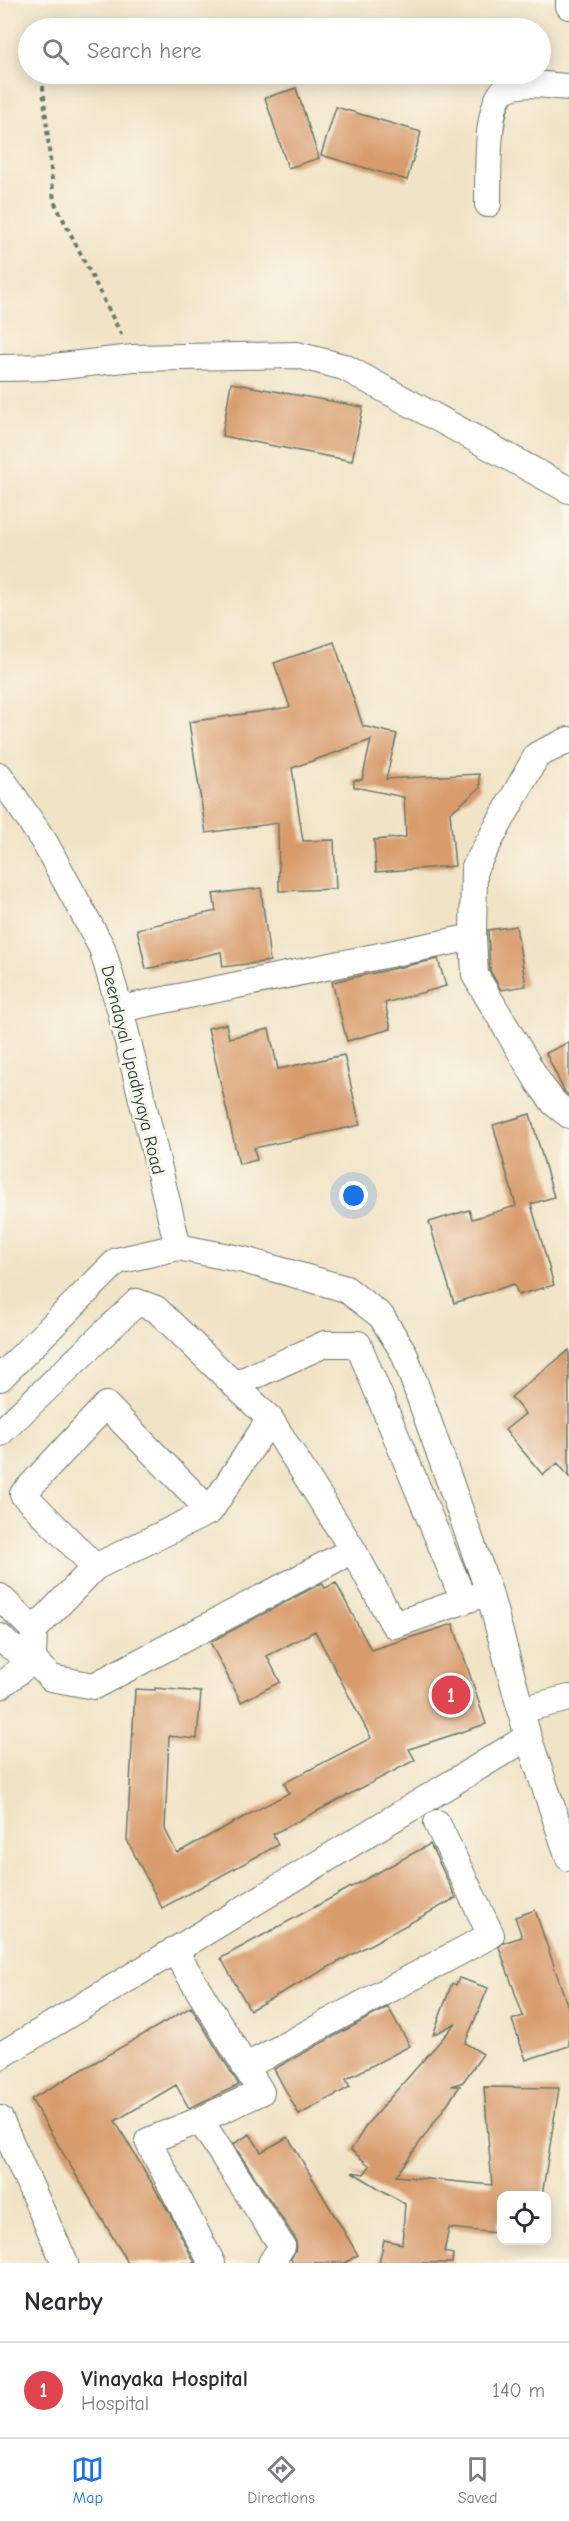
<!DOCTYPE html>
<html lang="en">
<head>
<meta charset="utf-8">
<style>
	body { margin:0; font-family:"Comic Neue",sans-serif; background:#f7f7f7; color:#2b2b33 }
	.controls { position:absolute; right:18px; bottom:18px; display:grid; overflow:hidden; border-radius:12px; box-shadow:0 3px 15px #0003 }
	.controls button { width:54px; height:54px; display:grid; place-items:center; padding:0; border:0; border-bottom:2px solid #e1e1e2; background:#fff; color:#2b2b33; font:30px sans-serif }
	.you { position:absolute; left:354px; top:1196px; width:21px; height:21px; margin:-15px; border:4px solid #fff; border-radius:50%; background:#1a73e8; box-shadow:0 0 0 9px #1a73e833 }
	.badge { display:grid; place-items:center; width:39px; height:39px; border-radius:50%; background:#1a73e8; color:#fff; font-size:20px; font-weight:700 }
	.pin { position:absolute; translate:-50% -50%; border:3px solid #fff; box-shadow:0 2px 6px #0006 }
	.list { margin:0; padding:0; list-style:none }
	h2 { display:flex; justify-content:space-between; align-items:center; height:78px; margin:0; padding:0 24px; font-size:26px }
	h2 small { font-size:20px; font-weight:400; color:#7c7c81 }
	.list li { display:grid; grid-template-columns:39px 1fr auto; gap:18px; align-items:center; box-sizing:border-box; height:96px; padding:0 24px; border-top:2px solid #e1e1e2 }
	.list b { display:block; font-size:22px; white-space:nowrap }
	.list p { margin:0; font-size:20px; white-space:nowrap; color:#7c7c81 }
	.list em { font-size:20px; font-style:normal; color:#7c7c81 }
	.icon { flex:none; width:33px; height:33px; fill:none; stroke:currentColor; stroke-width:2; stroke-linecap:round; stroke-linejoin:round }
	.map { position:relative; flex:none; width:569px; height:2263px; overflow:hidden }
	.search { position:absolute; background:#fff; box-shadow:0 3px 15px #0003; left:18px; right:18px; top:18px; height:66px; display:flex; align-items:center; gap:15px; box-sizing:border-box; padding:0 21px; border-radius:33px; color:#7c7c81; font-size:22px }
	.sheet { height:174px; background:#fff }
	nav { display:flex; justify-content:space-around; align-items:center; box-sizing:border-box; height:84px; border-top:2px solid #e1e1e2; background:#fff; font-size:16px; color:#7c7c81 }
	nav a { display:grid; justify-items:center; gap:3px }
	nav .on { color:#1a73e8 }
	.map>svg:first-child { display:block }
	.building { fill:#d89b6c }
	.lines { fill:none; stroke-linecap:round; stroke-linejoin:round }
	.minor-casing { stroke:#687767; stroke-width:28 }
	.path { stroke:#687767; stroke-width:4; stroke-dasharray:4.5 4.5; stroke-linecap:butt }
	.minor { stroke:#fff; stroke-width:26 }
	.labels { text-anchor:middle; stroke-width:6; stroke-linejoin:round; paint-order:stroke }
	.street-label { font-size:18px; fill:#1f3d34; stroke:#fbf7ec }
</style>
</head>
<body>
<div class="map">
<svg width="569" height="2263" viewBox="0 0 569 2263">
	<rect width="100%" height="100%" fill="#fbf7ec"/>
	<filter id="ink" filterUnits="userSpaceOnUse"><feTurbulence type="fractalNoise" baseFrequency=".0167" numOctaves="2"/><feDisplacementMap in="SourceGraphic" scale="12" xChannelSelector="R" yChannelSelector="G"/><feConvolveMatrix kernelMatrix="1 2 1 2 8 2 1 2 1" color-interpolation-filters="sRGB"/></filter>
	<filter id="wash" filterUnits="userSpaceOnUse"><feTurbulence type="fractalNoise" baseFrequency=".008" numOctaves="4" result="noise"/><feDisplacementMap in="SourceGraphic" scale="24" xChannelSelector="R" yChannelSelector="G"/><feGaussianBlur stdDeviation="1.35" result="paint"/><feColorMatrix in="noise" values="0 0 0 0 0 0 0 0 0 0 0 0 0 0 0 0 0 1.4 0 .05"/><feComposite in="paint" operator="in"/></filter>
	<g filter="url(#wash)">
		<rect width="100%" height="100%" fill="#f1e3c6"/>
		<g id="blocks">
			<path class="building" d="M296,88l23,70 -31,10 -23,-70z
				M336,107l85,25 -14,48 -86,-25z
				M231,383l132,24 -11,54 -130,-25z
				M334,642l29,84 34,8 -11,45 93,-5 1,14 -30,25 5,53 -79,6 -2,-32 32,-3 -2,-40 -50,-10v-7h8l9,-40 -79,28 11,73 31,-1 2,49 -57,2 -1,-68 -72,10 -17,-111 101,-15 -16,-44z
				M261,888l9,73 -47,6 -2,-15 -75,17 -9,-40 79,-18 -3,-17z
				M516,926l10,60 -25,4 -11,-19 -2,-41z
				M438,959l8,27 -61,17 6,26 -44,12 -15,-59z
				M226,1024l3,14 40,-9 9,40 66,-14 16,70 -106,23 3,12 -18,4 -31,-136z
				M569,1042v54l-5,-5 -18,-38z
				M530,1114l24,83 -23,7 23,81 -36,10 -4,-11 -60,19 -25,-81 40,-12 3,9 44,-13 -23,-81z
				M569,1350v127l-11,-14 -15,12 -38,-45 20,-16 -14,-17z
				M322,1583l3,5 11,-5 35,67 82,-26 33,100 -77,25 6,11 -142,74 5,11 -116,63 -35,-68 8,-151 20,1v-2l46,4 -4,47 -28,-3 -4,93 12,24 112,-60 -5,-10 87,-45 -56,-107 -48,25 13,26 -39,20 -31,-60z
				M430,1844l26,54 -206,112 -29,-52z
				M535,1910l34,100v36l-43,14 -14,-40 11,-4 -24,-69 4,-4 19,-6 -7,-20z
				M459,1978l29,10 -23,55 18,11 -20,28 -12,4h9l-64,90 96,9 -8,-98 75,1 -17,108h-41v26h-4v11l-48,-5 -5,24 9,2 -1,9h-73l5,-23 18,4 3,-40 -53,-32 12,2 6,-8 -19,-16 16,-26 89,-101 -23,12 19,-52 4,2z
				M191,2007l48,78 -50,23 -13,-23 -61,36 54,91 26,51h-67l-97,-164z
				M388,2007l22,39 -64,33 4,8 -51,28 -25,-46z
				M250,2134l11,18 27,-15 70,118 -13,8h-52l-2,-4 6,-12 -2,-9 -62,-94z"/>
		</g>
	</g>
	<g filter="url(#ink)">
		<use href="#blocks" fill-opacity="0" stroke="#687767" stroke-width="1.5"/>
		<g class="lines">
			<g class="minor-casing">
				<path id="minor" d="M569,0v6
					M488,204c1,-24 -4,-107 20,-116 18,-7 42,-2 61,-1
					M0,368l53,-1 80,-9 164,-3 47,12 225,123
					M569,740l-32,15 -63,114 -1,68 2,38 64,108 15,20 15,12
					M0,776l45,67 57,105 18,61 58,238
					M120,1009l353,-72
					M0,1378l117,-117 61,-14 66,13 102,29 35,27 23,37 85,239 39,145 41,121
					M236,1384l89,-40h33l106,257
					M0,1433l137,-131 19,7 114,110 83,131 41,75 95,-33
					M210,1511l-104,-106 -83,89 72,73 115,-56 60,-92
					M0,1597l34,33 -1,30 -33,26
					M34,1630l61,-63
					M0,1637l8,8 25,15 18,18 43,8 259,-136
					M520,1710l49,-12
					M174,1950l87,142 -61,28 82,126 -11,17
					M0,2056l528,-319
					M245,2067l246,-132 -54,-112
					M0,2119l65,144
					M200,2120l-52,21 64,122"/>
			</g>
			<path class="path" d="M42,77l12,124 68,135"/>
			<use href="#minor" class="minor"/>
		</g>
	</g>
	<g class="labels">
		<g class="street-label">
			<text transform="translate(133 1070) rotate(76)" y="6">Deendayal Upadhyaya Road</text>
		</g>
	</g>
</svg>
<div class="controls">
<button><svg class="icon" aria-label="locate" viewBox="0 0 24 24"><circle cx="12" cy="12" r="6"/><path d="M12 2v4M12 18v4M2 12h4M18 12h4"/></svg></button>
</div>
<div class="you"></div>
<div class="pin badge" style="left:451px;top:1695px;background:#e0444e">1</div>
<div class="search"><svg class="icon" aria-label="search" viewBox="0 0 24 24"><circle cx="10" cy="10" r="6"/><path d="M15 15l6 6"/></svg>Search here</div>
</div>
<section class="sheet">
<h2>Nearby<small></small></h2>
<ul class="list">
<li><span class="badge" style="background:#e0444e">1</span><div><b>Vinayaka Hospital</b><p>Hospital</p></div><em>140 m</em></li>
</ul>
</section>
<nav>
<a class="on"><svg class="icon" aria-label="map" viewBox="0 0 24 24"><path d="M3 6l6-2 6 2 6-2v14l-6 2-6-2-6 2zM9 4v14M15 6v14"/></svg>Map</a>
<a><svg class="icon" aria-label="directions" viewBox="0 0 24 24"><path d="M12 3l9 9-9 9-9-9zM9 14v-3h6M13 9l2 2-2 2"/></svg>Directions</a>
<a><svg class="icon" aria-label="saved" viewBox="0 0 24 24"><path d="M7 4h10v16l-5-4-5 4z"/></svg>Saved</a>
</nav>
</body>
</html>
